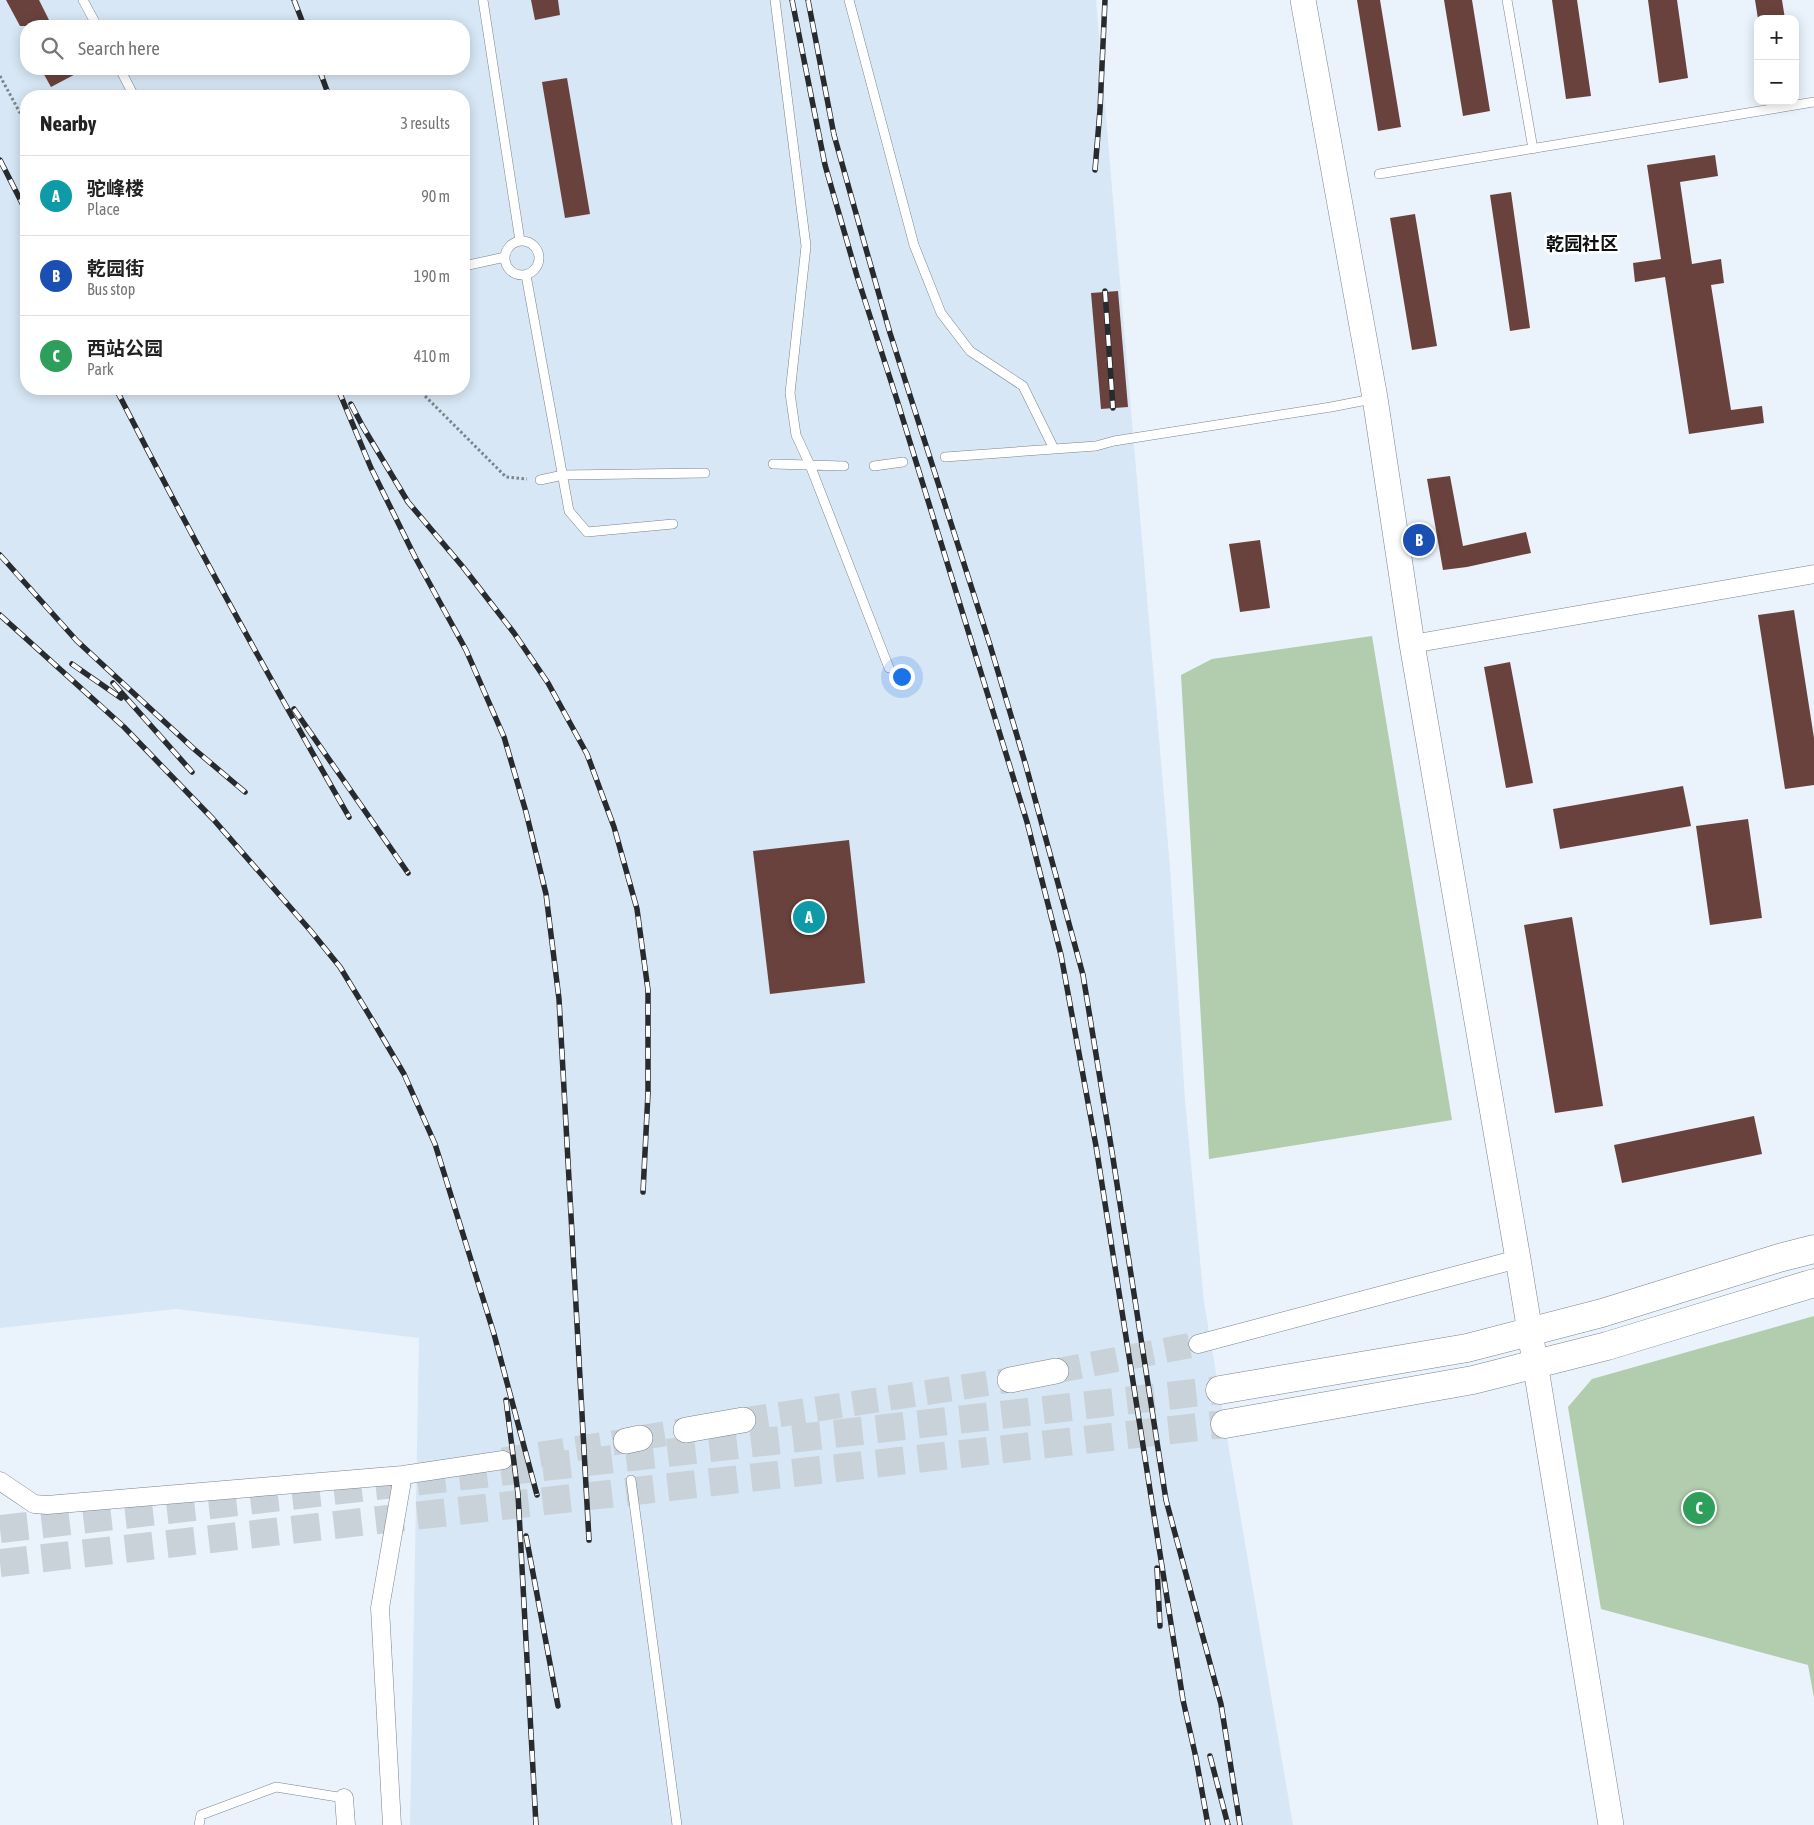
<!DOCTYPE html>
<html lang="en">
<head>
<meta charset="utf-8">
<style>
	body { margin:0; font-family:"Asap Condensed","Noto Sans SC",sans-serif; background:#f2f2f2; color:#222 }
	.controls { position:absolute; right:15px; top:15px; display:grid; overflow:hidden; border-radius:10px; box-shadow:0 2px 12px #0003 }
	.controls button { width:45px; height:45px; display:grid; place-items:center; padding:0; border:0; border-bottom:1px solid #e0e0e0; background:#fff; color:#222; font:25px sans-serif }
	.you { position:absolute; left:901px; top:676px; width:18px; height:18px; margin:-12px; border:4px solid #fff; border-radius:50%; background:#1a73e8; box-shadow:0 0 0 8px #1a73e833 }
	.badge { display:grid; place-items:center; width:32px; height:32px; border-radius:50%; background:#714e27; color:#fff; font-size:16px; font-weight:700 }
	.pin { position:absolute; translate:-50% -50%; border:2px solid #fff; box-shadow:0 1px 5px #0006 }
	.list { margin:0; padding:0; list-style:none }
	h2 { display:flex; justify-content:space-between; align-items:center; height:65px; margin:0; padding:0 20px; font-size:21px }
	h2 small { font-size:16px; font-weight:400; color:#767676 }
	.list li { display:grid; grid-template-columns:32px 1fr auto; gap:15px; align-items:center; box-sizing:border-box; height:80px; padding:0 20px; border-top:1px solid #e0e0e0 }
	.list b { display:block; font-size:19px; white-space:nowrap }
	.list p { margin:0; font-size:16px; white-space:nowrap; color:#767676 }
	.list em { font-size:16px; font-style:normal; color:#767676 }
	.icon { flex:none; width:28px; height:28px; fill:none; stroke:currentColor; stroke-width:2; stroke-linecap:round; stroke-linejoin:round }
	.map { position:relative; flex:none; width:1814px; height:1825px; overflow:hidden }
	.search { position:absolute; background:#fff; box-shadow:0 2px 12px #0003; left:20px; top:20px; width:450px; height:55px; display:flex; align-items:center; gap:12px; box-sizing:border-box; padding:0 18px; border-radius:20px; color:#767676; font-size:19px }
	.panel { position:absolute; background:#fff; box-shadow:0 2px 12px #0003; left:20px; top:90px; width:450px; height:305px; border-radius:20px }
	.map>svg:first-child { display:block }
	.built { fill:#d7e7f5; fill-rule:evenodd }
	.green { fill:#b1cdae }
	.building { fill:#6a423d }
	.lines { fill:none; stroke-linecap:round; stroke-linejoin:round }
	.secondary-tunnel { stroke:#c9d1d9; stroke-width:25; stroke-dasharray:25 12; stroke-linecap:butt }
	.primary-tunnel { stroke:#c9d1d9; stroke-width:28; stroke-dasharray:28 14; stroke-linecap:butt }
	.lane-casing { stroke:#7b838b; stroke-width:10 }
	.street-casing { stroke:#7b838b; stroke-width:19 }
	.secondary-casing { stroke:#7b838b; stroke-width:26 }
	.primary-casing { stroke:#7b838b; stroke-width:29 }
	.path { stroke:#7d8389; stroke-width:3; stroke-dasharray:2.5 2.5; stroke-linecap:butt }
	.lane { stroke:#fff; stroke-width:9 }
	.street { stroke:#fff; stroke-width:18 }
	.secondary { stroke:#fff; stroke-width:25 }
	.primary { stroke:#fff; stroke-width:28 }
	.rail-casing { stroke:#272a2e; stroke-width:5.5 }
	.rail { stroke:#fff; stroke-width:4; stroke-dasharray:11; stroke-linecap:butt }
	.labels { text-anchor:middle; stroke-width:5; stroke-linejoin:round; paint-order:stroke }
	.neighbourhood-label { font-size:18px; font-weight:bold; fill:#0e1114; stroke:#fff }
</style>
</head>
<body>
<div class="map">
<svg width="1814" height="1825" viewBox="0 0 1814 1825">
	<rect width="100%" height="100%" fill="#eaf3fc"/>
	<path class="built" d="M0,0h1096l74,867 15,233 19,202 89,523h-883l9,-487 -243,-29 -176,19zM26,26h438v43h-438zM26,96h438v293h-438z"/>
	<path class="green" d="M1372,636l80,484 -243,39 -28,-484 31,-16z
		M1814,1316v382l-6,-33 -207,-56 -33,-202 24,-28z"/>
	<path class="building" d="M6,0h33l13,26h-32z
		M531,0h27l2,15 -25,5z
		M1357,0h23l21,127 -23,4z
		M1444,0h28l18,111 -27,5z
		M1552,0h25l14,96 -25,3z
		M1648,0h29l11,78 -29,5z
		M1755,0h27l3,19h-27z
		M41,69h44l-34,18z
		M567,78l23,136 -25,4 -23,-136z
		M1715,155l3,21 -38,6 12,82 29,-5 3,24 -13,2 20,125 31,-4 2,17 -75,11 -24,-157 -30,5 -2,-19 28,-4 -14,-94z
		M1511,192l19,136 -20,3 -20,-136z
		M1415,214l22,132 -25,4 -22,-132z
		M1118,291l10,116 -27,2 -10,-116z
		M1450,476l13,70 63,-14 5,21 -64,14 -24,3 -16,-91z
		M1260,540l10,68 -30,4 -11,-68z
		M1794,610l20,128v47l-29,4 -27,-174z
		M1510,662l23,121 -27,5 -22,-121z
		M1683,786l8,40 -131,23 -7,-40z
		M1748,819l14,99 -52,7 -14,-99z
		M849,840l16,143 -95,11 -17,-143z
		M1572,917l31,189 -48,7 -31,-188z
		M1754,1116l8,38 -140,29 -8,-38z"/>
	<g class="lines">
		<path class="secondary-tunnel" d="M1056,1371l142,-27
			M743,1420l267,-40
			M640,1438l46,-8
			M503,1460l123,-19"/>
		<path class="primary-tunnel" d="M0,1529l1220,-139
			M0,1563l1225,-139"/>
		<g class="lane-casing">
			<path id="lane" d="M83,0l14,26
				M483,0l37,241
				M775,0l31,246 -16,147 6,42 14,30 79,203
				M849,0l65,245 27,68 29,38 53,35 31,63
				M1507,0l26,149
				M120,69l14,27
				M1379,174l435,-72
				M505 258a17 17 0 1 1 34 0a17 17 0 1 1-34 0Z
				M464,266l41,-9
				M526,275l43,236 18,21 86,-8
				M945,457l151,-11 18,-5 217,-34 41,-8
				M773,464l71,2
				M874,466l29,-4
				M540,480l23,-5 142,-2
				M631,1480l46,345
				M199,1825l2,-10 75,-28 68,11"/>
		</g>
		<g class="street-casing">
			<path id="street" d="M1412,644l402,-70
				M1198,1344l320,-85
				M0,1481l34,23 13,1 356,-30 100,-15
				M344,1798l2,27
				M392,1825l-12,-217 23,-133"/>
		</g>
		<g class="secondary-casing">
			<path id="secondary" d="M1303,0l72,398 37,246 106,615 93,566
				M1010,1380l46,-9
				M686,1430l57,-10
				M626,1441l14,-3"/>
		</g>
		<g class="primary-casing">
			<path id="primary" d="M1220,1390l247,-42 135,-35 177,-55 35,-9
				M1225,1424l248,-44 134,-34 207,-63"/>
		</g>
		<path class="path" d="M0,76l26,48
			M418,389l88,88 21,2"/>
		<use href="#lane" class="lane"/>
		<use href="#street" class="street"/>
		<use href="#secondary" class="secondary"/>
		<use href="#primary" class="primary"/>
		<g class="rail-casing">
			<path id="rail" d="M294,0l10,26
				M792,0l33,165 32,111 40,124 130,422 34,133 35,191 87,554 13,58 12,67
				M808,0l26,135 32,114 24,84 100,312 36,121 57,209 29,177 54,348 55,204 19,121
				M319,69l10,27
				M0,160l26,51
				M1095,170l5,-60 5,-110
				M1105,291l8,117
				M116,389c74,145 152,287 233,428
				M338,389l33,79 44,89 51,93 38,87 22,75 20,82 13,105 30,541
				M351,404l12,23 45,75 55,65 51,66 34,50 39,71 27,73 23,82 11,81v103l-5,99
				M0,555l77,86 117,108 51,43
				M0,615l124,112 89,92 97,111 30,37 34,56 30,51 31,70 59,190 43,161
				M72,664l49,34
				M113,683l79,89
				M294,709l114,164
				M506,1400l12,94 18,331
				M526,1536l32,170
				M1157,1568l3,58
				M1210,1756l18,69"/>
		</g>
		<use href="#rail" class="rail"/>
	</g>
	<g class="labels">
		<g class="neighbourhood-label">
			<text x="1582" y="250">乾园社区</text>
		</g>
	</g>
</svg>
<div class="controls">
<button>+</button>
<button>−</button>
</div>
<div class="you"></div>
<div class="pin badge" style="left:809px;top:917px;background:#0f9aa8">A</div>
<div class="pin badge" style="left:1419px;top:540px;background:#1a4fb4">B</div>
<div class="pin badge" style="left:1699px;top:1508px;background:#2e9e5b">C</div>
<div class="search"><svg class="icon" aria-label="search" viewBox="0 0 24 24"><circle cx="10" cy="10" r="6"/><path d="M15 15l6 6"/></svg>Search here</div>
<section class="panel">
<h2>Nearby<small>3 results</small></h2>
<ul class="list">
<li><span class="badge" style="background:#0f9aa8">A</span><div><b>驼峰楼</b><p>Place</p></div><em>90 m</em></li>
<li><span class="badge" style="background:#1a4fb4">B</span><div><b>乾园街</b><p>Bus stop</p></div><em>190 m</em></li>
<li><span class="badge" style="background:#2e9e5b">C</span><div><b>西站公园</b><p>Park</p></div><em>410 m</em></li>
</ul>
</section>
</div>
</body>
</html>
